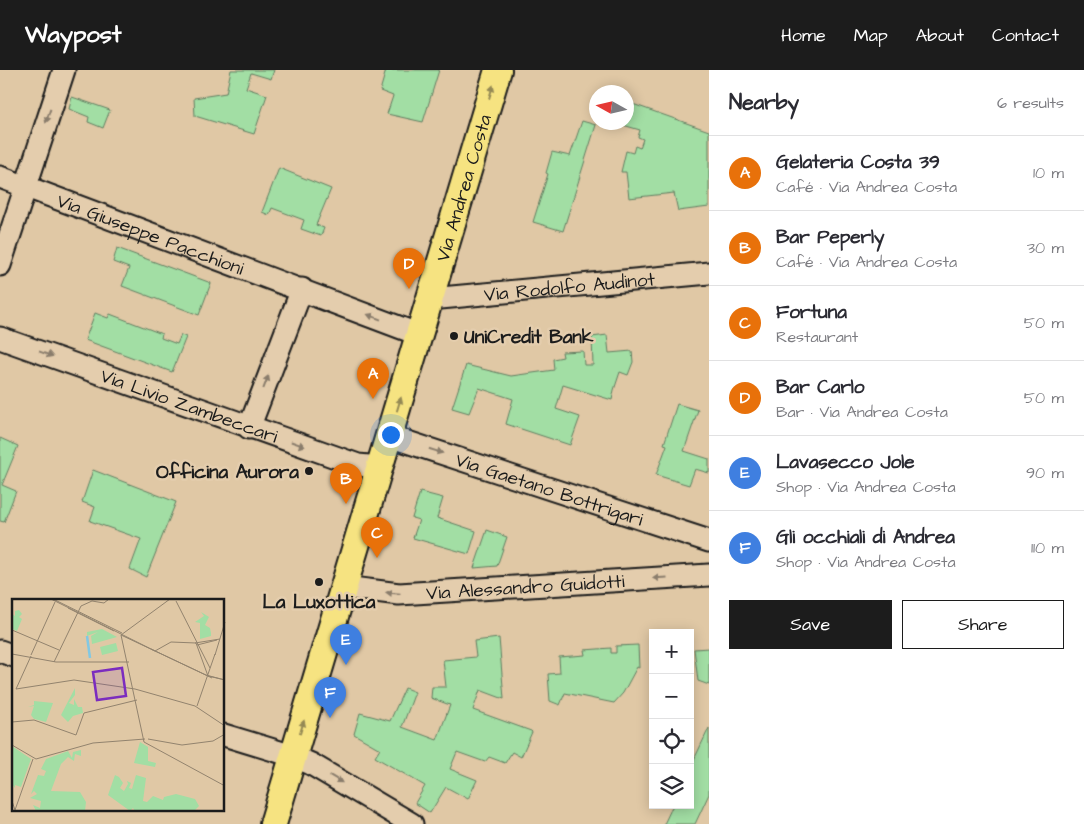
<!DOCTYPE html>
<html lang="en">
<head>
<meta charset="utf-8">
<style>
	body { margin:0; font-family:"Architects Daughter",sans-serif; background:#f2f2f3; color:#2b2b33 }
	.controls { position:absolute; right:15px; bottom:15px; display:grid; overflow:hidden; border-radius:0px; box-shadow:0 2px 12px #0003 }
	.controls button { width:45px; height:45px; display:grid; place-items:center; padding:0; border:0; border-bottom:1px solid #e1e1e2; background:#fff; color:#2b2b33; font:25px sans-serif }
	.compass { position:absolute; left:589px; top:15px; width:45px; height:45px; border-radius:50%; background:#fff; box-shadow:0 2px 12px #0003; rotate:278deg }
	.you { position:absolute; left:390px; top:364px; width:18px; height:18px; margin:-12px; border:4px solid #fff; border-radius:50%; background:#1a73e8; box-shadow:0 0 0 8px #1a73e833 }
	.badge { display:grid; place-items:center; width:32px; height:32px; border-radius:50%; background:#1c1c1c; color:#fff; font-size:16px; font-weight:700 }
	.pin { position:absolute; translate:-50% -41px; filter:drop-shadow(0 1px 2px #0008) }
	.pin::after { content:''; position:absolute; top:26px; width:18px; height:15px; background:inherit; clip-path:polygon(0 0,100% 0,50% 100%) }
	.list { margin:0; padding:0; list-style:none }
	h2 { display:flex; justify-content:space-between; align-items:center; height:65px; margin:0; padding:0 20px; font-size:21px }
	h2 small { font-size:16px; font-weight:400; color:#7c7c81 }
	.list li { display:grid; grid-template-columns:32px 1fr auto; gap:15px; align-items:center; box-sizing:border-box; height:75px; padding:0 20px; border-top:1px solid #e1e1e2 }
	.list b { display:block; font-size:19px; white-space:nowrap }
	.list p { margin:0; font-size:16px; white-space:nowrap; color:#7c7c81 }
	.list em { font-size:16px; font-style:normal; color:#7c7c81 }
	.actions { display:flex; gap:10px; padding:15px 20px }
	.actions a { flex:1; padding:11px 0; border:1px solid #1c1c1c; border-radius:0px; text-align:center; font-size:18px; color:#1c1c1c }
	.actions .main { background:#1c1c1c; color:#fff }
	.icon { flex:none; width:28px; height:28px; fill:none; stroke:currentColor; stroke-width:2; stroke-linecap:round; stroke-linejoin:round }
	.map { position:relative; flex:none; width:709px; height:754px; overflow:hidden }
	header { display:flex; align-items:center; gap:30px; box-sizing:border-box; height:70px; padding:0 25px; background:#1c1c1c; color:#fff }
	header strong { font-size:24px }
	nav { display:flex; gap:28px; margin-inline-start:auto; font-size:18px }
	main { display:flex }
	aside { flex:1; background:#fff }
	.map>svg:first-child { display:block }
	.green { fill:#a2dea4; stroke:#5f7d60 }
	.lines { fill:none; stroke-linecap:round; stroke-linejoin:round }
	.minor-casing { stroke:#1c1c1c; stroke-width:25 }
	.major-casing { stroke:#1c1c1c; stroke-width:30 }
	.minor { stroke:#e4cdad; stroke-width:21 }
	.major { stroke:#f6e381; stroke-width:26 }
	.oneway { fill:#948954 }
	.oneway2 { fill:#8a7d6c }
	.poi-dot { fill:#1c1c1c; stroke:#e4cdad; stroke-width:2 }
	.labels { text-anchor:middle; stroke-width:5; stroke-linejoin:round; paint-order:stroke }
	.street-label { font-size:19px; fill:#1c1c1c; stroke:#e4cdad }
	.poi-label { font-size:19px; font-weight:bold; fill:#1c1c1c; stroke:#e4cdad; text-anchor:start }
	.inset-river { fill:none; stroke:#82c8e3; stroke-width:2.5 }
	.inset-road { fill:none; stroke:#92836e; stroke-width:1 }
	.view { fill:#7b2cbf; fill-opacity:0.15; stroke:#7b2cbf; stroke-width:2.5 }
	.inset-edge { fill:none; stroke:#1c1c1c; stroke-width:2.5 }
</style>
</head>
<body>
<header>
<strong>Waypost</strong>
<nav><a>Home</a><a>Map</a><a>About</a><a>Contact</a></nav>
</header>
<main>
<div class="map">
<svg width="709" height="754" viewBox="0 0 709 754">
	<rect width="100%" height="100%" fill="#e0c8a5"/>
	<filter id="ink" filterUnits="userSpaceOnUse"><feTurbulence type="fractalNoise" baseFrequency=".02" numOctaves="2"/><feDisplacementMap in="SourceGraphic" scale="10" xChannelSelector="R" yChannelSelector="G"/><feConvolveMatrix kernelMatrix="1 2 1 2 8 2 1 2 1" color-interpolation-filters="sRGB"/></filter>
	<g filter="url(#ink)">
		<path class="green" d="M231,0h43l-3,9 -20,-6 -5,15 21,7 -13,39 -59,-18 -1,-18 32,-5z
			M386,0h53l-16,52 -36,-8 6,-18 -13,-5z
			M72,27l38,13 -7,18 -15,-6 1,-5 -20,-8z
			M627,32l82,29v76l-31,4 -4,-18 -45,5 -3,-26h-5l5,-21 7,2 2,-7 5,2 3,-9 -5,-2 2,-7 -24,-7 10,-1z
			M582,51l14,4 -33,106 -30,-9 15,-48 -2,-1 6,-21 18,4z
			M279,98l52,21 -15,36 8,3 -3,8 -20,-7 3,-9 -32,-12 -3,7 -7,-3z
			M117,178l94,35 -12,32 -77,-29 7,-18 -16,-6z
			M95,243l13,5 2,-4 52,20 -1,4 16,6 4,-9 5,2 -14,35 -87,-32z
			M607,265l2,18 23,-2 1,11 -5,13 -8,-3 -6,18 -2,10 -49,-15 -7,24 24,8 -10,28 -64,-21 7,-25 -34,-11 -10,25 -17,-5 14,-43 45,11 43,-6 -1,-11 10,-2 -1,-5 21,-1 1,14h9l-1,-28z
			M677,334l21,6 -14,41 25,8v14l-14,-4 -6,16 -33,-10 11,-30 -3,-1z
			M0,368l18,8 -16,39 14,6 -12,31 -4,-1z
			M93,400l83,32 -30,75 -16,-8 11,-30 -51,-18 5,-14 -13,-5z
			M420,422l23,6 -6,20 39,13 -7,23 -56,-16 6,-18 -7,-2z
			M487,460l20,7 -10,29 -23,2z
			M499,568l5,61 -24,-9 -7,20 58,21 1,1 -11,25 -9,-5 -7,11 -16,-6 -4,5 -28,-10 -7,17 27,11 -9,19 -22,-12 -16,26 -15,-10 10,-17 -50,-29 5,-8 -26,-15 6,-21 30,8 15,-33 10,4 -13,35 35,13 13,-35 -19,-7 1,-11h14l-3,-27 33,-3 -2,-16z
			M638,575l1,23 -2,-1 -14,26 -9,10 -49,-10 -5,12 -10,-4 -2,-27 12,-1 -1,-16 26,-2 -1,-5 27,-2v5h5v-7z
			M709,578v37l-11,-4 -4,-32z
			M709,658v66l-14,30h-31l9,-19h17v-37z"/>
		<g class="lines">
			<g class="minor-casing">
				<g id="minor">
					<path id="s1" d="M0,107l420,158"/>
					<path d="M0,195l64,-195"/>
					<path id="s2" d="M430,229l279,-26"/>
					<path id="s3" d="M0,268l358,127 22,2"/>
					<path d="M249,358l53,-139"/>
					<path id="s4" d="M389,366l320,105"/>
					<path id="s5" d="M344,517l55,7 310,-19"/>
					<path d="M0,581l14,5"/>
					<path d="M224,665l69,21 18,8 101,60"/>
				</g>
			</g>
			<g class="major-casing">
				<g id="major">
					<path id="s6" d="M273,754l225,-754"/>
				</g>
			</g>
			<use href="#minor" class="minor"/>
			<use href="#major" class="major"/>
		</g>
		<defs><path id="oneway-solid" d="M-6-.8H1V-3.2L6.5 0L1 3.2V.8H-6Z" transform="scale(1.25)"/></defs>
		<g class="oneway">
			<use href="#oneway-solid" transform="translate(491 22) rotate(-73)"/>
			<use href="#oneway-solid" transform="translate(399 334) rotate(-73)"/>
			<use href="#oneway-solid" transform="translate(302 657) rotate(-73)"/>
		</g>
		<g class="oneway2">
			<use href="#oneway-solid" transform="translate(48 46) rotate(109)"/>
			<use href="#oneway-solid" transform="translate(374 247) rotate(-159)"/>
			<use href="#oneway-solid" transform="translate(46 284) rotate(20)"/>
			<use href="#oneway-solid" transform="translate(266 312) rotate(-69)"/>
			<use href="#oneway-solid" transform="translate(298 374) rotate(19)"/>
			<use href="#oneway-solid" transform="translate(436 381) rotate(18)"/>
			<use href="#oneway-solid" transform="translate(660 508) rotate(176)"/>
			<use href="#oneway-solid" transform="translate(393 523) rotate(-175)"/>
			<use href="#oneway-solid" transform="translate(336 709) rotate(31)"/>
		</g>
	</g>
	<g class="poi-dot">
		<circle cx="454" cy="266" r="5"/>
		<circle cx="309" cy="401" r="5"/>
		<circle cx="319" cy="512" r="5"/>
	</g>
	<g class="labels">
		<g class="street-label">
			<text dy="7" stroke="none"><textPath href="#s6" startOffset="664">Via Andrea Costa</textPath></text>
			<text dy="7" stroke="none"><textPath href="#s1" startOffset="161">Via Giuseppe Pacchioni</textPath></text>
			<text dy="7" stroke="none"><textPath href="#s2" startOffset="140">Via Rodolfo Audinot</textPath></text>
			<text dy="7" stroke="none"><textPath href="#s3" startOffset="201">Via Livio Zambeccari</textPath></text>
			<text dy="7" stroke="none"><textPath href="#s4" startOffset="169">Via Gaetano Bottrigari</textPath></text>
			<text dy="7" stroke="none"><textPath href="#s5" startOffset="182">Via Alessandro Guidotti</textPath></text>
		</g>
		<g class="poi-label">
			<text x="464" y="273">UniCredit Bank</text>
			<text x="299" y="408" text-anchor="end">Officina Aurora</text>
			<text x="319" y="538" text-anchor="middle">La Luxottica</text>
		</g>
	</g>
	<g transform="translate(12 529)">
		<rect width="212" height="212" fill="#e0c8a5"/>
		<path d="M7,11l3,4 -3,3 3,2 -5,12 -5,-2v-15l3,2v-5zM189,13l8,5 -4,8 5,3 1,5v3l-11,3v-16l-5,-1 9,-6zM90,30l15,8 -25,7 -1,-8 7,-4 -11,4v-4zM104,44l2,8 -16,4 -2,-8zM63,89v7l-6,8 5,2v-6l4,8h8h-4l1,6 -10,3 -5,6 -7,-7zM22,102l19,2 -7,19 -12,-3 -3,-4 3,-9 -6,1 6,-2zM128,143l8,5v14l8,2 -1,4 -21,-4zM0,147l19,13 -10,28 -6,-2v3l-3,-4zM69,151v6l-6,-2 -1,7 -6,-4 -7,7 -10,27 29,1 6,10 -1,9h-49l-3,-6 7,3 1,-7 -11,-3 7,-4 -3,-3 -3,3 7,-19 6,1 2,-5 -5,-2 5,-10 22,-8 4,7 1,-6zM103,176l4,2 4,6 -3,5 4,3 4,-7 -1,-3 4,2 -2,5 3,1 4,-14 10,3 -3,23 4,1 6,-6 10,4 1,-3 12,-3 19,5 4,7 -5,5h-59l-2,-3 -3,3 -22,-16z" fill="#a2dea4"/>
		<path class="inset-river" d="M75,37l3,22"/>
		<path class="inset-road" d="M39,0l104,52 16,-9 25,1 12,33 17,4M41,0l69,34M158,0l-49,36 23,107 81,44M164,2l34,67M56,9l46,23M0,31l47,20M109,36l85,40 19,5M183,44l25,-4M185,46l20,-5M139,50l61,29M0,55l44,8h73M19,56l24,-53M203,56l10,-33M42,63l27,-56 11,-5 12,2 5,-4M4,90l58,-9 61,9M4,90l15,-33M123,90l60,17 30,20M185,107l18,-52M0,123l22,-2 42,15 8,-22 53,-13M136,140l34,6 31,-4 12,-7M0,146l24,14 57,-16 52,-4M0,202l3,9 18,-51"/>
		<path class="view" d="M110,69l4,28 -29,4 -4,-28z"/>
		<rect width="212" height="212" class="inset-edge"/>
	</g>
</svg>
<div class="controls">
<button>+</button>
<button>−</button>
<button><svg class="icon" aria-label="locate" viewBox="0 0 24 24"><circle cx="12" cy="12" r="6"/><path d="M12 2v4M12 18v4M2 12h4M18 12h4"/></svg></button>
<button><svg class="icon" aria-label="layers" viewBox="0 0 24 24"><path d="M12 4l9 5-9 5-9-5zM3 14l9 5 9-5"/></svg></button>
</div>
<svg class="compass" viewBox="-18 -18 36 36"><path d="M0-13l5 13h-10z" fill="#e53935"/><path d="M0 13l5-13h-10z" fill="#7c7c81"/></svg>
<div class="you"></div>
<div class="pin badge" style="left:373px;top:329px;background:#e8710a">A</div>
<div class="pin badge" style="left:346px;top:434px;background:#e8710a">B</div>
<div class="pin badge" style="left:377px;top:488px;background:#e8710a">C</div>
<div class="pin badge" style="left:409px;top:219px;background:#e8710a">D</div>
<div class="pin badge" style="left:346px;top:595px;background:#3f7fe0">E</div>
<div class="pin badge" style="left:330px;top:648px;background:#3f7fe0">F</div>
</div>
<aside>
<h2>Nearby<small>6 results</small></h2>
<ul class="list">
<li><span class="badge" style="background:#e8710a">A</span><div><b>Gelateria Costa 39</b><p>Café · Via Andrea Costa</p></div><em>10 m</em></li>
<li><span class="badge" style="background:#e8710a">B</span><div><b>Bar Peperly</b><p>Café · Via Andrea Costa</p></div><em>30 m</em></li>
<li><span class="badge" style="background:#e8710a">C</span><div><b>Fortuna</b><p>Restaurant</p></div><em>50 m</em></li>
<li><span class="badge" style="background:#e8710a">D</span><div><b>Bar Carlo</b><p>Bar · Via Andrea Costa</p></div><em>50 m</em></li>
<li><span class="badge" style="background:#3f7fe0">E</span><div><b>Lavasecco Jole</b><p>Shop · Via Andrea Costa</p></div><em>90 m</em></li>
<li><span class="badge" style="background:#3f7fe0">F</span><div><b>Gli occhiali di Andrea</b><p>Shop · Via Andrea Costa</p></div><em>110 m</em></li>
</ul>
<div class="actions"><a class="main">Save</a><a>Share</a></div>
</aside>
</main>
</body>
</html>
